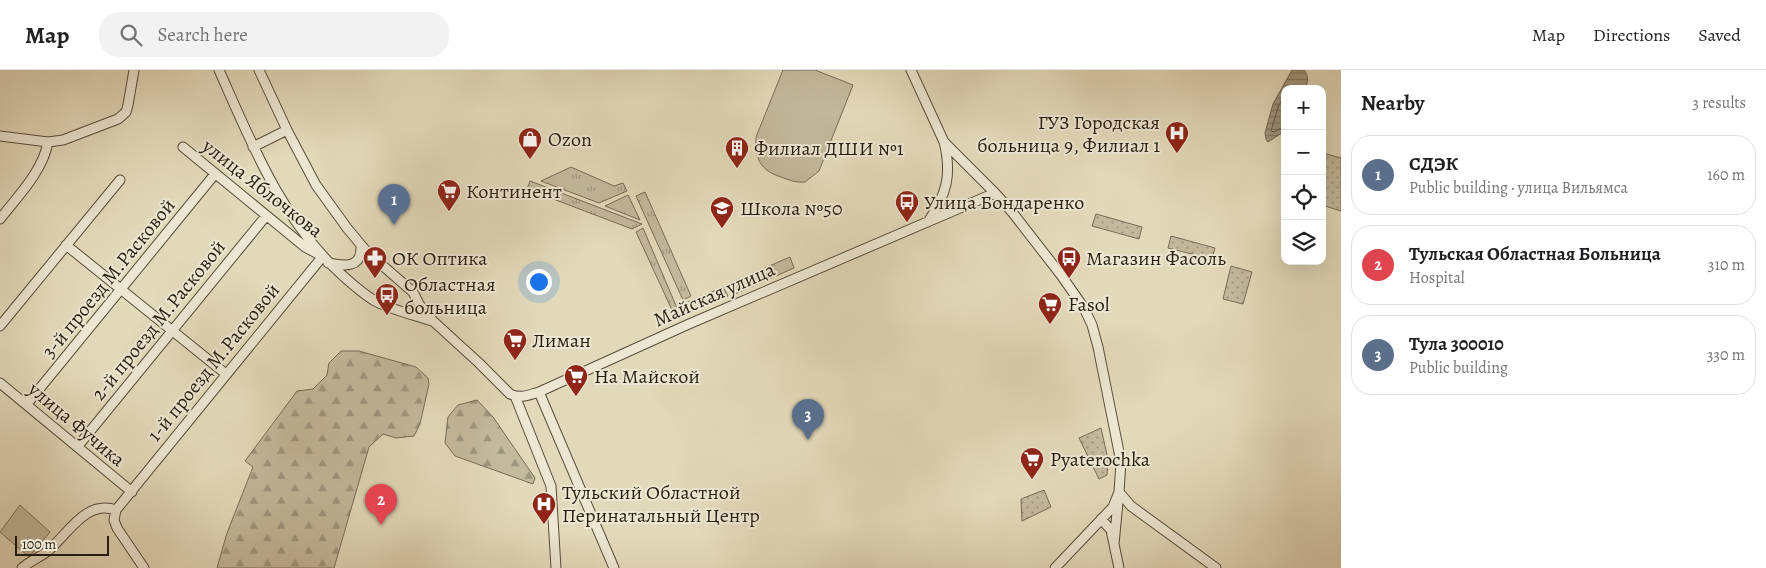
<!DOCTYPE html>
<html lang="en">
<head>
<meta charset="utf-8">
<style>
	body { margin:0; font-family:Alegreya,serif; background:#f2f2f2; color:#202124 }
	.controls { position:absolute; right:15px; top:15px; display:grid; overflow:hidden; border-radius:10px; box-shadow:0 5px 20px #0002 }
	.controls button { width:45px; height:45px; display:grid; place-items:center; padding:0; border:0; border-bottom:1px solid #e0e0e0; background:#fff; color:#202124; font:25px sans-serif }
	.scale { position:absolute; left:15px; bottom:12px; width:94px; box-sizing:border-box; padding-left:5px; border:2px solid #291e10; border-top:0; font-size:14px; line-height:18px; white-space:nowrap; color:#291e10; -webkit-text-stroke:4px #ece6d2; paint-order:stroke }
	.you { position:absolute; left:538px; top:211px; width:18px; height:18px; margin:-12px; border:4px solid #fff; border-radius:50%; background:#1a73e8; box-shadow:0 0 0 8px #1a73e833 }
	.badge { display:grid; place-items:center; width:32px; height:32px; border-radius:50%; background:#b45309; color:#fff; font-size:16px; font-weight:700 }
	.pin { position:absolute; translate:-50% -41px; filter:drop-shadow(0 1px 2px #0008) }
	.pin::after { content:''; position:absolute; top:26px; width:18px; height:15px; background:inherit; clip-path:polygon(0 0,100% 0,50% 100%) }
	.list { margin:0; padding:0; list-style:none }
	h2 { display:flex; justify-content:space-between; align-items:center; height:65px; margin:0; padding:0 20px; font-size:21px }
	h2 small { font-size:16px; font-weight:400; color:#757577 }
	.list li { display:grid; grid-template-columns:32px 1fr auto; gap:15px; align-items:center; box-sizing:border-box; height:80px; margin:0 10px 10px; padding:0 10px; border:1px solid #e0e0e0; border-radius:20px }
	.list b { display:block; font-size:19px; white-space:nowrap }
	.list p { margin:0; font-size:16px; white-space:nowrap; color:#757577 }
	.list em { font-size:16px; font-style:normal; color:#757577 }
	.icon { flex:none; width:28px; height:28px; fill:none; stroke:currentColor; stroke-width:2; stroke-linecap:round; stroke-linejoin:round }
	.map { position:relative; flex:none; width:1341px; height:498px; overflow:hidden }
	header { display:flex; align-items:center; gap:30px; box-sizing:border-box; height:70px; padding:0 25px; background:#fff; border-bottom:1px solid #e0e0e0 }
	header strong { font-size:24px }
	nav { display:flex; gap:28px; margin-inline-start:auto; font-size:18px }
	.search { width:350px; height:45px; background:#f2f2f2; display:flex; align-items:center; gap:12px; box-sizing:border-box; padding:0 18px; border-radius:20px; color:#757577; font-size:19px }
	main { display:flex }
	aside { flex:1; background:#fff }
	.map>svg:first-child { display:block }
	.grass { fill:url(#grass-tufts); stroke:#766c56 }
	.forest { fill:url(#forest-firs); stroke:#766c56 }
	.park { fill:url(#park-dots); stroke:#766c56 }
	.pitch { fill:#c3b99d; stroke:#766c56 }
	.water { fill:url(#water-rules); stroke:#726853 }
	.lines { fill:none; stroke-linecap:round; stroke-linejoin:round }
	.shore { stroke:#665c48; stroke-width:1 }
	.minor-casing { stroke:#574d3a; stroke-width:11 }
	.minor { stroke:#ece6d2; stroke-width:9 }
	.labels { text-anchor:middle; stroke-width:4; stroke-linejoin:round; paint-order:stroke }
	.poi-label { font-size:20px; fill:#291e10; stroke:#ece6d2; text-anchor:start }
	.street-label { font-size:20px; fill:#291e10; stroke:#ece6d2 }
</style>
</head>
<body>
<header>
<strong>Map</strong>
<div class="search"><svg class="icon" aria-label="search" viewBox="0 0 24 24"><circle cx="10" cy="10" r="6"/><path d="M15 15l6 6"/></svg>Search here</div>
<nav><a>Map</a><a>Directions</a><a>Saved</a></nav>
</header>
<main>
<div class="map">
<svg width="1341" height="498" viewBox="0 0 1341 498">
	<defs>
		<pattern id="grass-tufts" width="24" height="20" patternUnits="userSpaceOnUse" patternTransform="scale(1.25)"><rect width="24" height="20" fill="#c3b99d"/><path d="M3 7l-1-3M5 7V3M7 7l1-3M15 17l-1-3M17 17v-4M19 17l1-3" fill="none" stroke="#9e967f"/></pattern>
		<pattern id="forest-firs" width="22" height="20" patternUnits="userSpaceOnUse" patternTransform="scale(1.25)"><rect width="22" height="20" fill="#c3b99d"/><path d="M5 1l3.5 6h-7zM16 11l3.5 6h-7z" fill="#9e967f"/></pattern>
		<pattern id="park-dots" width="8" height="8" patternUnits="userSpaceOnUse" patternTransform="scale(1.25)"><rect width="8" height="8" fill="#c3b99d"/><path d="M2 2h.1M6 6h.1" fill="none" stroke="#9e967f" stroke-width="1.8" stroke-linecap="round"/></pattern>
		<pattern id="water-rules" width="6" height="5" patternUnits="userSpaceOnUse" patternTransform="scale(1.25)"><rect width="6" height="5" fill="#a39980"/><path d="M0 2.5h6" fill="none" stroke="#857c67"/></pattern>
	</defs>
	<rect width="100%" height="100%" fill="#e2d9ba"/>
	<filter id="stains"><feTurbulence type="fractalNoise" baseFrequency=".004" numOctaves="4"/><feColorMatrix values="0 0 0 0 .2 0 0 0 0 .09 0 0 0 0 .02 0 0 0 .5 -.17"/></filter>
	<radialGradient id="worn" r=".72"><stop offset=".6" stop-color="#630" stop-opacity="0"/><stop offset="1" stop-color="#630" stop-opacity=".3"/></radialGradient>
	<path class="grass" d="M571,97l43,19 9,-3 4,8 -28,12 -58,-22z
		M530,111l112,43 -10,5 -105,-40z
		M645,122l46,104 -8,4 -47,-104z
		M628,125l12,25 -35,-14z
		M643,158l34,80 -5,2 -36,-78z
		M790,187l4,11 -59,26 -5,-11z
		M723,217l5,9 -41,18 -4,-10z"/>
	<path class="forest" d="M341,281h18l57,16 12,11 1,6 -9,40 -6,12 -18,2 -13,-4 -14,13 -35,121h-117l10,-35 26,-66 -8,-6 52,-70 16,-2 14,-14 2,-12z
		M477,330l16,17 42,61 -2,6 -78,-28 -10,-13 3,-26 10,-12z"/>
	<path class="park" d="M1323,83l18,5v53l-19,-6z
		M1096,144l46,13 -3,12 -47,-13z
		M1171,166l44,12 -3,11 -44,-11z
		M1231,196l21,6 -9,32 -20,-5z
		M1101,358l7,31 -1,16 -8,4 -20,-41z
		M1044,420l7,17 -29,14 -1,-22z"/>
	<path class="pitch" d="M783,0h32l38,15 -34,86 -14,11c-9,1 -16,-2 -24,-5 -21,-7 -26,-18 -25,-40z
		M20,435l30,27 -21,25 -29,-25z"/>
	<path class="water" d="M1292,0h12c5,6 4,12 1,19h-20v42l-17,11 -2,-3 -1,-6 8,-29z"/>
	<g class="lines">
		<path class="shore" d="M1285,24l-7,13 -7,24 3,1 7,-4 4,-1"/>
		<g class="minor-casing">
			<path id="minor" d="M219,0c32,72 63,151 123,205 10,9 21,19 33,26 17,9 39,14 57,20
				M259,0l28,60 29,55 31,43 20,24 46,40 6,12 14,17 46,42 31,31c11,5 18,1 29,-2l150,-68 306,-131
				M911,0l33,72 51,51 17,19 49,63 23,33 8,17 6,22 23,115 -2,30 -6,15 -58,61
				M0,66l48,6 15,-2 55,-21 8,-7 2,-7 6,-35
				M183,77l122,100 15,8
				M253,77l34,-17
				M0,149c18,-23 43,-48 48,-77
				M928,152c19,-28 24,-48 16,-80
				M66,175l160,129
				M328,193c16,3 34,6 33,-17
				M0,256l120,-146
				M0,313l132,109
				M539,322l75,176
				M515,326l36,90 5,82
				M27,334l188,-230
				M78,376l188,-230
				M1101,449l10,11 8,38
				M1114,474l5,-52 12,14 85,62
				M22,498c8,-7 18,-11 26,-17 20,-17 38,-52 68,-41
				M144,498l-27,-40 -3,-8 2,-10 207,-254"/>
		</g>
		<use href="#minor" class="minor"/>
	</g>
	<defs>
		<g id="hospital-pin" transform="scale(1.25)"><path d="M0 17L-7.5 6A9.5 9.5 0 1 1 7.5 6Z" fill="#8f2418" stroke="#ece6d2"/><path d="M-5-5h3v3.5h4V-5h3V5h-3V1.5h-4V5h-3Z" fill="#fff"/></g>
		<g id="shop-pin" transform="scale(1.25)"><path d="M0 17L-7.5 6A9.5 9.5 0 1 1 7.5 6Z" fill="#8f2418" stroke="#ece6d2"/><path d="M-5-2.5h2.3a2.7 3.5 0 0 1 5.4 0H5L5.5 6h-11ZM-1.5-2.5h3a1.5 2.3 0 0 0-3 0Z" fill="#fff"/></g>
		<g id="building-pin" transform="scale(1.25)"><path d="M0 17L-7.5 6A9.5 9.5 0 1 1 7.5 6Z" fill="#8f2418" stroke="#ece6d2"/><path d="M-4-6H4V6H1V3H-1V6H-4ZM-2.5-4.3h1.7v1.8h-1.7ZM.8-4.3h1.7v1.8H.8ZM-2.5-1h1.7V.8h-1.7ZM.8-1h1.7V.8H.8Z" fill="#fff"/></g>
		<g id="supermarket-pin" transform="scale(1.25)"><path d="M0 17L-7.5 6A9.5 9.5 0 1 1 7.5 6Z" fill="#8f2418" stroke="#ece6d2"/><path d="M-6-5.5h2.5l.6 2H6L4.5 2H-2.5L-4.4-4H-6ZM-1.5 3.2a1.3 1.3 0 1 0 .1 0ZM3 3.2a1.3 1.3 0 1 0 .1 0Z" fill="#fff"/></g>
		<g id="bus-pin" transform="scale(1.25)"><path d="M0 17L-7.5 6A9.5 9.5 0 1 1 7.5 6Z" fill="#8f2418" stroke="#ece6d2"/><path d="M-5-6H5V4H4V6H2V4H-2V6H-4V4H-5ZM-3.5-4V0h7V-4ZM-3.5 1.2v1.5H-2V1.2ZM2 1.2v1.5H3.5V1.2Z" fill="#fff"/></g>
		<g id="school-pin" transform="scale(1.25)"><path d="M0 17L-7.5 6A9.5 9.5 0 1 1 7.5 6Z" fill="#8f2418" stroke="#ece6d2"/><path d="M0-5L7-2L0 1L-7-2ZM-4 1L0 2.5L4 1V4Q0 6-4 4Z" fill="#fff"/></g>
		<g id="pharmacy-pin" transform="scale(1.25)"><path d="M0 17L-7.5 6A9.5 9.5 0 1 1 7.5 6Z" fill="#8f2418" stroke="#ece6d2"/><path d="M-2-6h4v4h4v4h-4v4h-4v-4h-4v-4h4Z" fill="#fff"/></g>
	</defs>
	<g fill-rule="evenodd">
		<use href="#hospital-pin" x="1177" y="63"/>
		<use href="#shop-pin" x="530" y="69"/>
		<use href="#building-pin" x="737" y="78"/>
		<use href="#supermarket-pin" x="449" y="121"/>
		<use href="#bus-pin" x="907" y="132"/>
		<use href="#school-pin" x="722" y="138"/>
		<use href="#pharmacy-pin" x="375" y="188"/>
		<use href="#bus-pin" x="1069" y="188"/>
		<use href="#bus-pin" x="387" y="225"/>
		<use href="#supermarket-pin" x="1050" y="234"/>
		<use href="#supermarket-pin" x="515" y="270"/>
		<use href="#supermarket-pin" x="576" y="306"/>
		<use href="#supermarket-pin" x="1032" y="389"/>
		<use href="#hospital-pin" x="544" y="434"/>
	</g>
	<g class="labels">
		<g class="poi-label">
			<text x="1160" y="59" text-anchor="end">ГУЗ Городская<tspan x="1160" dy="23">больница 9, Филиал 1</tspan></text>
			<text x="548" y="76">Ozon</text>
			<text x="754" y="85">Филиал ДШИ №1</text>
			<text x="466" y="128">Континент</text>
			<text x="924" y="139">Улица Бондаренко</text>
			<text x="740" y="145">Школа №50</text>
			<text x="392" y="195">ОК Оптика</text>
			<text x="1086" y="195">Магазин Фасоль</text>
			<text x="404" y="221">Областная<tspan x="404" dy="23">больница</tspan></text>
			<text x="1068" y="241">Fasol</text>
			<text x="532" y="277">Лиман</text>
			<text x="594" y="313">На Майской</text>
			<text x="1050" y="396">Pyaterochka</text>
			<text x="562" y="429">Тульский Областной<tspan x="562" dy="23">Перинатальный Центр</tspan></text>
		</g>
		<g class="street-label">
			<text transform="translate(263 118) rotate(38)" y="7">улица Яблочкова</text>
			<text transform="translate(108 208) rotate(-51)" y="7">3-й проезд М.Расковой</text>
			<text transform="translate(714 224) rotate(-24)" y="7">Майская улица</text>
			<text transform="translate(158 250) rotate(-51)" y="7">2-й проезд М.Расковой</text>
			<text transform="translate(213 292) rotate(-51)" y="7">1-й проезд М.Расковой</text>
			<text transform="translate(77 354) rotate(40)" y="7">улица Фучика</text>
		</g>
	</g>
	<rect width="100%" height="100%" filter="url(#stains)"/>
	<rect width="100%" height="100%" fill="url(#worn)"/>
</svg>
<div class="controls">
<button>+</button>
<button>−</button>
<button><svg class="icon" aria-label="locate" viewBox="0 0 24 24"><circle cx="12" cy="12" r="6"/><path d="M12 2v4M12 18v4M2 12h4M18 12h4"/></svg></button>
<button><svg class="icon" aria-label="layers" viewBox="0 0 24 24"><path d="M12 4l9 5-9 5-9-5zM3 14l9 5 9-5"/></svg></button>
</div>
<div class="scale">100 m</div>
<div class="you"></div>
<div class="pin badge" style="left:394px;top:155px;background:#5c6f8a">1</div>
<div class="pin badge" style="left:381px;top:455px;background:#e0444e">2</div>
<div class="pin badge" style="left:808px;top:370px;background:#5c6f8a">3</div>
</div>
<aside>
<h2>Nearby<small>3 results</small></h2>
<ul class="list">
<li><span class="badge" style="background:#5c6f8a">1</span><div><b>СДЭК</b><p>Public building · улица Вильямса</p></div><em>160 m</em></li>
<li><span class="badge" style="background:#e0444e">2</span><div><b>Тульская Областная Больница</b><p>Hospital</p></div><em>310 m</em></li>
<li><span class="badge" style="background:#5c6f8a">3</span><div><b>Тула 300010</b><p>Public building</p></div><em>330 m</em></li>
</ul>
</aside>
</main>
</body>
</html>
